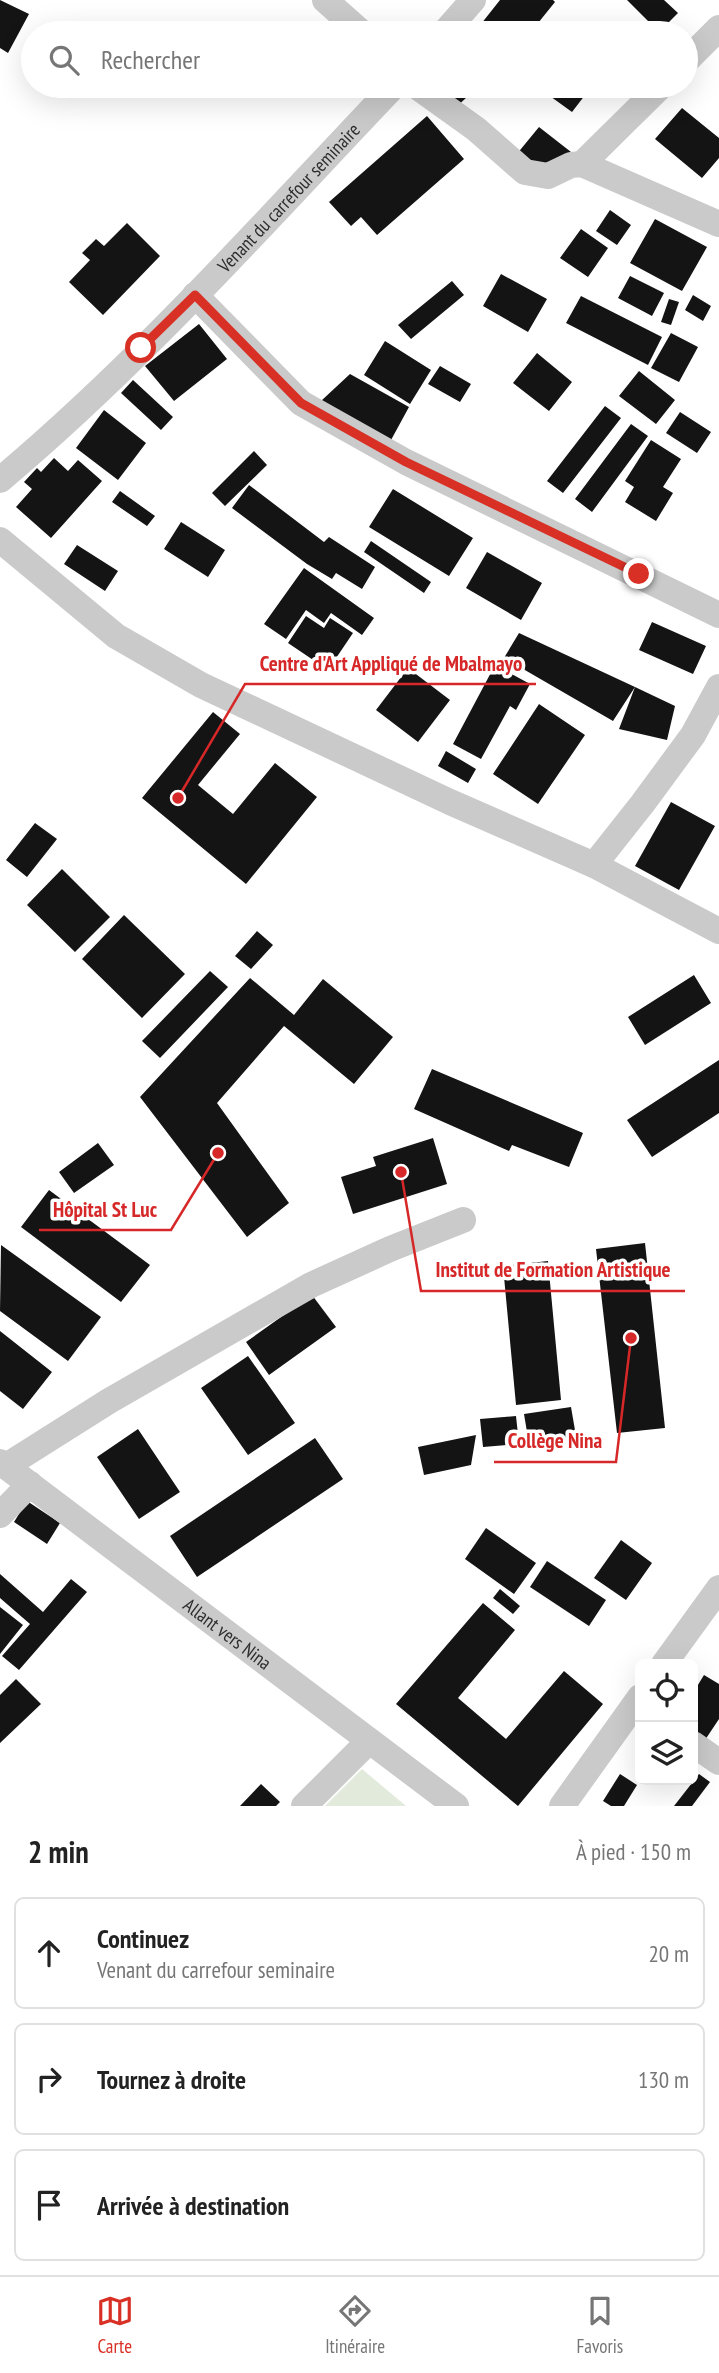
<!DOCTYPE html>
<html lang="fr">
<head>
<meta charset="utf-8">
<style>
	body { margin:0; font-family:"PT Sans Narrow",sans-serif; background:#f6f6f6; color:#222 }
	.controls { position:absolute; right:21px; bottom:21px; display:grid; overflow:hidden; border-radius:10px; box-shadow:0 7px 28px #0002 }
	.controls button { width:63px; height:63px; display:grid; place-items:center; padding:0; border:0; border-bottom:2px solid #e0e0e0; background:#fff; color:#222; font:35px sans-serif }
	.stop { position:absolute; width:21px; height:21px; margin:-16px; border:5px solid #d93025; border-radius:50%; background:#fff }
	.stop.end { background:#d93025; border-color:#fff; box-shadow:0 2px 7px #0008 }
	.list { margin:0; padding:0; list-style:none }
	h2 { display:flex; justify-content:space-between; align-items:center; height:91px; margin:0; padding:0 28px; font-size:30px }
	h2 small { font-size:23px; font-weight:400; color:#767676 }
	.list li { display:grid; grid-template-columns:46px 1fr auto; gap:21px; align-items:center; box-sizing:border-box; height:112px; margin:0 14px 14px; padding:0 14px; border:2px solid #e0e0e0; border-radius:10px }
	.list b { display:block; font-size:26px; white-space:nowrap }
	.list p { margin:0; font-size:23px; white-space:nowrap; color:#767676 }
	.list em { font-size:23px; font-style:normal; color:#767676 }
	.icon { flex:none; width:38px; height:38px; fill:none; stroke:currentColor; stroke-width:2; stroke-linecap:round; stroke-linejoin:round }
	.map { position:relative; flex:none; width:719px; height:1806px; overflow:hidden }
	.search { position:absolute; background:#fff; box-shadow:0 7px 28px #0002; left:21px; right:21px; top:21px; height:77px; display:flex; align-items:center; gap:18px; box-sizing:border-box; padding:0 24px; border-radius:38px; color:#767676; font-size:26px }
	.sheet { height:469px; background:#fff }
	nav { display:flex; justify-content:space-around; align-items:center; box-sizing:border-box; height:98px; border-top:2px solid #e0e0e0; background:#fff; font-size:19px; color:#767676 }
	nav a { display:grid; justify-items:center; gap:4px }
	nav .on { color:#d93025 }
	.map>svg:first-child { display:block }
	.green { fill:#e2eadc }
	.building { fill:#141414 }
	.lines { fill:none; stroke-linecap:round; stroke-linejoin:round }
	.minor { stroke:#cacaca; stroke-width:26 }
	.route { stroke:#d93025; stroke-width:9 }
	.labels { text-anchor:middle; stroke-width:7; stroke-linejoin:round; paint-order:stroke }
	.street-label { font-size:19px; fill:#2d2d2d; stroke:#fff }
	.leader { fill:none; stroke:#d62828; stroke-width:2.5 }
	.callout-dot { fill:#d62828; stroke:#fff; stroke-width:2.5 }
	.callout-label { font-size:21px; text-anchor:middle; font-weight:bold; fill:#d62828; stroke:#fff; stroke-width:7; stroke-linejoin:round; paint-order:stroke }
</style>
</head>
<body>
<div class="map">
<svg width="719" height="1806" viewBox="0 0 719 1806">
	<rect width="100%" height="100%" fill="#fff"/>
	<path class="green" d="M362,1769l44,37h-81z"/>
	<path class="building" d="M0,0l29,14 -21,39 -8,-5z
		M500,0h53l2,2 -25,31h-38l-11,-9z
		M627,0h37l14,13 -19,19z
		M433,86h46l-25,23z
		M536,86h56l-20,26z
		M682,108l37,30v20l-17,20 -47,-39z
		M427,116l37,43 -87,76 -16,-18 -10,9 -22,-24z
		M539,127l32,25 -24,15 -31,-12z
		M610,210l21,15 -14,20 -21,-14z
		M655,219l52,28 -25,44 -52,-28z
		M127,223l33,33 -57,59 -34,-33 21,-22 -8,-7 14,-14 8,7z
		M581,229l27,19 -20,29 -28,-19z
		M501,274l46,25 -19,33 -45,-26z
		M630,276l34,17 -12,23 -34,-18z
		M452,281l12,14 -53,44 -13,-14z
		M693,295l18,11 -8,15 -18,-11z
		M581,296l81,41 -14,28 -82,-42z
		M669,299l10,3 -8,23 -10,-3z
		M199,324l28,35 -53,42 -29,-35z
		M671,333l27,14 -19,35 -28,-14z
		M385,341l46,29 -21,34 -46,-29z
		M537,353l35,29 -23,29 -36,-28z
		M440,366l31,18 -11,18 -32,-18z
		M639,371l36,29 -19,24 -37,-28z
		M350,374l59,33 -18,33 -70,-39z
		M133,380l40,37 -12,13 -40,-37z
		M605,406l16,12 -58,75 -16,-12z
		M104,410l42,33 -28,37 -42,-32z
		M680,412l31,20 -14,21 -31,-20z
		M631,424l17,12 -56,76 -17,-13z
		M651,440l30,19 -18,28 10,6 -17,28 -31,-19 9,-15 -9,-6z
		M254,451l13,14 -42,41 -13,-13z
		M54,458l14,13 10,-11 24,21 -51,57 -35,-31 16,-18 -8,-7 13,-14 4,4z
		M249,485l75,57 5,-5 46,30 -13,22 -26,-16 -4,6 -25,-15 -75,-56z
		M393,489l80,49 -24,38 -80,-49z
		M120,491l35,25 -8,10 -35,-24z
		M181,522l44,28 -17,27 -44,-28z
		M371,541l60,41 -7,11 -60,-41z
		M77,545l41,26 -13,20 -41,-27z
		M487,552l55,31 -21,37 -55,-32z
		M304,568l70,50 -12,17 -31,-22 -7,10 -18,-13 -20,29 -22,-15z
		M306,616l18,12 6,-10 23,15 -25,37 -40,-27z
		M652,622l54,24 -13,28 -54,-24z
		M519,633l116,54 -22,34 -109,-63z
		M495,665l35,19 -14,26 -6,-4 -29,53 -28,-15z
		M408,668l42,32 -32,42 -42,-32z
		M635,687l40,19 -8,34 -48,-11z
		M539,704l46,31 -47,69 -45,-30z
		M213,712l27,22 -42,51 35,29 42,-51 42,34 -71,87 -104,-86z
		M446,751l30,18 -8,14 -30,-17z
		M671,802l44,24 -36,64 -44,-24z
		M35,823l22,16 -30,38 -21,-17z
		M62,869l48,48 -35,35 -48,-47z
		M124,915l61,59 -43,44 -60,-59z
		M257,931l16,14 -22,24 -16,-13z
		M210,971l18,16 -68,71 -18,-17z
		M694,975l17,28 -66,42 -17,-28z
		M250,978l44,37 29,-36 70,58 -39,47 -70,-58 -67,77 72,100 -42,34 -107,-140z
		M719,1060v53l-67,44 -25,-37z
		M432,1069l151,64 -14,34 -57,-22 -3,6 -95,-42z
		M433,1138l14,46 -94,30 -12,-37 35,-11 -3,-9z
		M98,1143l16,22 -40,28 -15,-21z
		M49,1190l101,75 -29,37 -100,-75z
		M645,1243l20,185 -48,5 -21,-184z
		M1,1245l100,72 -33,44 -68,-50z
		M548,1261l13,139 -45,5 -13,-139z
		M312,1295l24,32 -67,48 -23,-33z
		M0,1331l52,41 -29,37 -23,-18z
		M248,1356l47,67 -47,32 -47,-67z
		M571,1407l5,29 -47,8 -5,-30z
		M516,1416l3,28 -36,3 -3,-28z
		M138,1429l42,63 -41,27 -42,-62z
		M476,1435l-5,30 -47,10 -6,-28z
		M315,1438l28,41 -146,98 -27,-41z
		M27,1501l33,22 -13,21 -33,-22z
		M486,1528l50,35 -22,31 -49,-35z
		M621,1540l31,23 -26,37 -32,-22z
		M547,1561l59,39 -17,26 -59,-39z
		M0,1574l43,38 28,-33 16,13 -68,78 -17,-14 28,-32 -30,-26z
		M500,1589l20,17 -7,8 -20,-16z
		M483,1603l32,27 -57,68 48,41 58,-68 39,33 -85,102 -122,-102z
		M0,1607l23,18 -23,29z
		M704,1675l15,9v35l-16,24 -10,-7v-43z
		M16,1679l25,25 -41,39v-48z
		M620,1774l17,11 -13,21h-13l-8,-5z
		M699,1774l11,8 -18,24h-18z
		M261,1784l19,18 -4,4h-36z"/>
	<g class="lines">
		<g class="minor">
			<path d="M325,0l37,33"/>
			<path d="M444,33l29,-33"/>
			<path d="M686,61l33,-33"/>
			<path d="M416,86l60,43 49,43 23,4 23,-11 11,-1 137,60"/>
			<path d="M582,164l79,-78"/>
			<path d="M195,295l106,108 105,59 313,153"/>
			<path id="s1" d="M0,480c142,-119 266,-260 394,-394"/>
			<path d="M0,540l116,96 85,49 249,117 144,63 125,66"/>
			<path d="M594,865l49,-62 50,-68 26,-48"/>
			<path id="s2" d="M0,1462l456,344"/>
			<path d="M6,1466l103,-65 202,-116 79,-36 73,-29"/>
			<path d="M0,1515l30,-31"/>
			<path d="M664,1664l55,-76"/>
			<path d="M693,1744l26,18"/>
			<path d="M304,1806l65,-65"/>
			<path d="M562,1806l78,-109"/>
		</g>
	</g>
	<g class="lines">
		<path class="route" d="M141,348l54,-53 106,108 105,59 233,112"/>
	</g>
	<g class="labels">
		<g class="street-label">
			<text dy="7" stroke="none"><textPath href="#s1" startOffset="404">Venant du carrefour seminaire</textPath></text>
			<text dy="7" stroke="none"><textPath href="#s2" startOffset="285">Allant vers Nina</textPath></text>
		</g>
	</g>
	<path class="leader" d="M178 798L245 684H536M218 1153L171 1230H39M401 1172L421 1291H685M631 1338L616 1462H494"/>
	<g class="callout-dot">
		<circle cx="178" cy="798" r="7"/>
		<circle cx="218" cy="1153" r="7"/>
		<circle cx="401" cy="1172" r="7"/>
		<circle cx="631" cy="1338" r="7"/>
	</g>
	<g class="callout-label">
		<text x="391" y="671">Centre d'Art Appliqué de Mbalmayo</text>
		<text x="105" y="1217">Hôpital St Luc</text>
		<text x="553" y="1277">Institut de Formation Artistique</text>
		<text x="555" y="1448">Collège Nina</text>
	</g>
</svg>
<div class="controls">
<button><svg class="icon" aria-label="locate" viewBox="0 0 24 24"><circle cx="12" cy="12" r="6"/><path d="M12 2v4M12 18v4M2 12h4M18 12h4"/></svg></button>
<button><svg class="icon" aria-label="layers" viewBox="0 0 24 24"><path d="M12 4l9 5-9 5-9-5zM3 14l9 5 9-5"/></svg></button>
</div>
<div class="stop" style="left:141px;top:348px"></div>
<div class="stop end" style="left:639px;top:574px"></div>
<div class="search"><svg class="icon" aria-label="search" viewBox="0 0 24 24"><circle cx="10" cy="10" r="6"/><path d="M15 15l6 6"/></svg>Rechercher</div>
</div>
<section class="sheet">
<h2>2 min<small>À pied · 150 m</small></h2>
<ul class="list">
<li><svg class="icon" aria-label="ahead" viewBox="0 0 24 24"><path d="M12 20V5M6 11l6-6 6 6"/></svg><div><b>Continuez</b><p>Venant du carrefour seminaire</p></div><em>20 m</em></li>
<li><svg class="icon" aria-label="right" viewBox="0 0 24 24"><path d="M7 20v-9h11M14 6l5 5-5 5"/></svg><div><b>Tournez à droite</b></div><em>130 m</em></li>
<li><svg class="icon" aria-label="arrive" viewBox="0 0 24 24"><path d="M6 21V4h12l-3 4 3 4H6"/></svg><div><b>Arrivée à destination</b></div></li>
</ul>
</section>
<nav>
<a class="on"><svg class="icon" aria-label="map" viewBox="0 0 24 24"><path d="M3 6l6-2 6 2 6-2v14l-6 2-6-2-6 2zM9 4v14M15 6v14"/></svg>Carte</a>
<a><svg class="icon" aria-label="directions" viewBox="0 0 24 24"><path d="M12 3l9 9-9 9-9-9zM9 14v-3h6M13 9l2 2-2 2"/></svg>Itinéraire</a>
<a><svg class="icon" aria-label="saved" viewBox="0 0 24 24"><path d="M7 4h10v16l-5-4-5 4z"/></svg>Favoris</a>
</nav>
</body>
</html>
